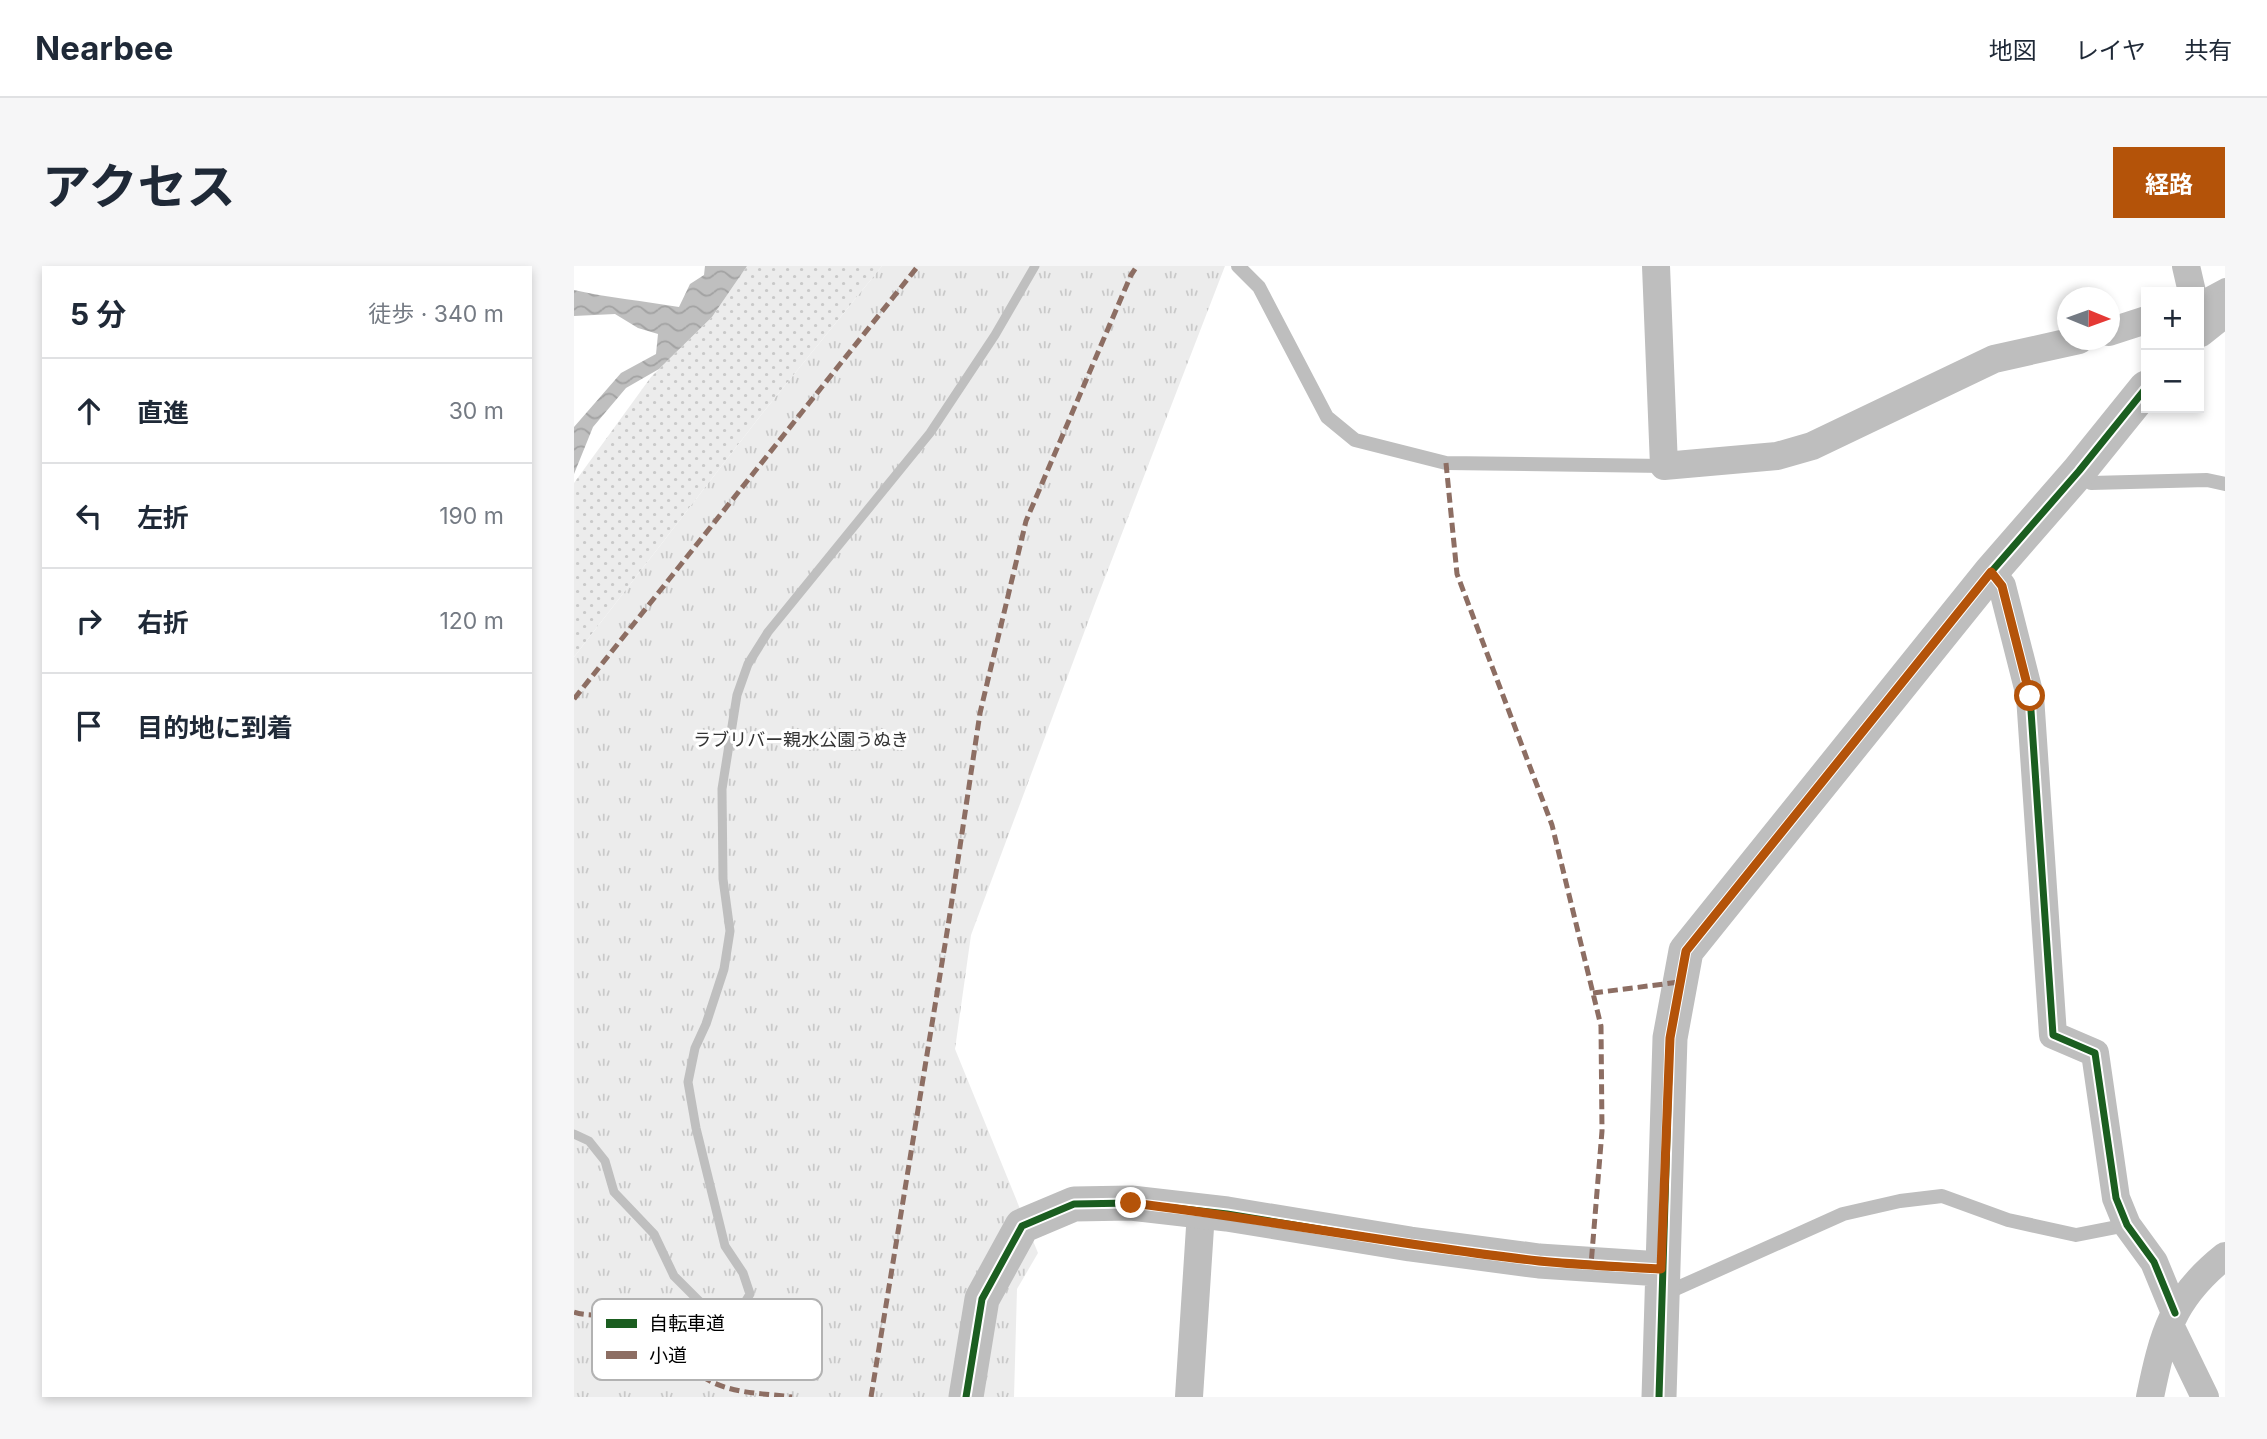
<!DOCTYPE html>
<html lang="ja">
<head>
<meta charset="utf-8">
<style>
	body { margin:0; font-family:Inter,"Noto Sans JP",sans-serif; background:#f6f6f7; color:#1f2937 }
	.controls { position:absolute; right:21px; top:21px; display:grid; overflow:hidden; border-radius:0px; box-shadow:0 4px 10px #0003 }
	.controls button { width:63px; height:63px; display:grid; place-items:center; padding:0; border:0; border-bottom:2px solid #e0e1e3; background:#fff; color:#1f2937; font:35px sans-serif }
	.compass { position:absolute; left:1483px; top:21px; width:63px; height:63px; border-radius:50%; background:#fff; box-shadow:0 4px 10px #0003; rotate:91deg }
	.stop { position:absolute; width:21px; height:21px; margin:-16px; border:5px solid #b45309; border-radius:50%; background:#fff }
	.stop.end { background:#b45309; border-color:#fff; box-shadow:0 2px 7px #0008 }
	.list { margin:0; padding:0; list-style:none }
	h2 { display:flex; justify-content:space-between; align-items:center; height:91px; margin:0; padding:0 28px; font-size:30px }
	h2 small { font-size:23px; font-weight:400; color:#747a83 }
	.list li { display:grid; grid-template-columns:46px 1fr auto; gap:21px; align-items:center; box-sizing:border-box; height:105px; padding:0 28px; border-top:2px solid #e0e1e3 }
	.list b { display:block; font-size:26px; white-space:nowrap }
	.list em { font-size:23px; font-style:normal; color:#747a83 }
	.icon { flex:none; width:38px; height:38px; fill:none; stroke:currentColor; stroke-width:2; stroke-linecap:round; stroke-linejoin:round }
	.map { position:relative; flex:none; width:1651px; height:1131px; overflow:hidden; border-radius:0px }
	header { display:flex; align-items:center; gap:42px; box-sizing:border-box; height:98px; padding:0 35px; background:#fff; border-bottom:2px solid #e0e1e3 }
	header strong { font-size:33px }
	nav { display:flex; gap:38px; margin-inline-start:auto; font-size:24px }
	.intro { display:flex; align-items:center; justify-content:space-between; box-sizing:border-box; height:168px; padding:0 42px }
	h1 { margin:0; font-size:49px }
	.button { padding:18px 32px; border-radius:0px; background:#b45309; color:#fff; font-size:24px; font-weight:700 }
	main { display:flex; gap:42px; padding:0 42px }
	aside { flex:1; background:#fff; border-radius:0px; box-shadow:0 4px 10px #0003 }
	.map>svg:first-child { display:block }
	.grass { fill:url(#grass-dots) }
	.park { fill:url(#park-tufts) }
	.water { fill:url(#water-waves) }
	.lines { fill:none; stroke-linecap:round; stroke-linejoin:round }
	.stream { stroke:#bfbfbf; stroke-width:9 }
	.service { stroke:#bebebe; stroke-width:14 }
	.minor { stroke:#bebebe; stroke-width:28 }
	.tertiary { stroke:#bebebe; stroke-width:35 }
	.quiet { stroke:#8d6e63; stroke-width:5; stroke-dasharray:10 5; stroke-linecap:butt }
	.cycleway-casing { stroke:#fff; stroke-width:11 }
	.cycleway { stroke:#1b5e20; stroke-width:7 }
	.route { stroke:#b45309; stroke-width:9 }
	.labels { text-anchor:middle; stroke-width:6; stroke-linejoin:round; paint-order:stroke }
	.park-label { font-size:18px; fill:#333; stroke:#fff }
	.key { fill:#fff; stroke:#b2b2b2; stroke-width:2 }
	.key-label { font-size:19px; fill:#000 }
</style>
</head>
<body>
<header>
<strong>Nearbee</strong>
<nav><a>地図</a><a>レイヤ</a><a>共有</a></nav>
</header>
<div class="intro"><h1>アクセス</h1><a class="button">経路</a></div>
<main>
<aside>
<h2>5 分<small>徒歩 · 340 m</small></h2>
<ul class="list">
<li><svg class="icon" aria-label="ahead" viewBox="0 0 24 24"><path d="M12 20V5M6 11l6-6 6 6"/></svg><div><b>直進</b></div><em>30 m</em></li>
<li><svg class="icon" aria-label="left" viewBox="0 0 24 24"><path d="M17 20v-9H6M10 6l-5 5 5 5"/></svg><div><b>左折</b></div><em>190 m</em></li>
<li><svg class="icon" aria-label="right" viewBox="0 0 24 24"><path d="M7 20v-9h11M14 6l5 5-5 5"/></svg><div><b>右折</b></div><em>120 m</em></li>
<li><svg class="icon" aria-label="arrive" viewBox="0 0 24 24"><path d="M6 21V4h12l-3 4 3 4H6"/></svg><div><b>目的地に到着</b></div></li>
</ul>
</aside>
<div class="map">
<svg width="1651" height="1131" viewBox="0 0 1651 1131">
	<defs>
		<pattern id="grass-dots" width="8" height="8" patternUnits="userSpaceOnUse" patternTransform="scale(1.75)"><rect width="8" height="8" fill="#ececec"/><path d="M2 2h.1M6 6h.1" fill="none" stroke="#c9c9c9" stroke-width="1.8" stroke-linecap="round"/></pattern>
		<pattern id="park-tufts" width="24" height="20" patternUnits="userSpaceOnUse" patternTransform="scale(1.75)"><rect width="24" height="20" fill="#ececec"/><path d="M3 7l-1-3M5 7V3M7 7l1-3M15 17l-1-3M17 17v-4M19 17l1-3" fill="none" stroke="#c9c9c9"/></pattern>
		<pattern id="water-waves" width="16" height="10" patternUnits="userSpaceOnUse" patternTransform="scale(1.75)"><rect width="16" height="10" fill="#bfbfbf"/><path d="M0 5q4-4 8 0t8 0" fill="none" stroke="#a2a2a2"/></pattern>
	</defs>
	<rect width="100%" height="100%" fill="#fff"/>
	<path class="grass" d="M173,0h135l-121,149 -187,242v-174l77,-106 61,-60z"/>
	<path class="park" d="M308,0h343l-131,340 -123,329 -16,114 83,204 -21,36 -3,108h-440v-740l187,-242z"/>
	<path class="water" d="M131,0h42l-35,51 -53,52 -33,19 -33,39 -19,47v-47l47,-54 35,-19 2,-20 -20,-6 -23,-14 -41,2v-26c35,8 70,11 105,17l11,-23 14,-9z"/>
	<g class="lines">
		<path class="stream" d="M0,868l15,7 16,20 9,31 40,42 20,42 27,27 19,13 19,-4 11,-18 -7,-21 -18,-27 -29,-118 -8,-46 7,-34 11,-24 18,-55 6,-38 -7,-52 -1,-90 15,-94 11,-31 20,-32 162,-199 65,-98 40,-69"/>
		<path class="service" d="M664,0l21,21 68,130 28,23 91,23 218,3
			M1625,33l26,-14
			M1505,205l12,12 116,-3 18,4
			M1090,1028l179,-80 57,-13 42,-5 66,24 68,15 51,-10"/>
		<path class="minor" d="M1082,0l8,200 113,-10 35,-10 182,-87 85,-19
			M1612,0l6,26
			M1535,66l37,-12
			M1417,306l11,14 28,110 23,339 42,18 21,145 11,27 27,37 21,51
			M1596,1059l35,72
			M615,1131l12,-185
			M1576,1131c13,-63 22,-99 75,-141"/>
		<path class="tertiary" d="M1625,64l26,-21
			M392,1131l16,-98 40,-73 52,-22 57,-1 96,11 183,30 129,17 122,8
			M1085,1131l11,-359 16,-87 305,-379 88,-101 67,-83"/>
		<path class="quiet" d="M872,197l11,111 95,251 49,201 1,105 -11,134
			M0,433l344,-433
			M1019,727l87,-11
			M0,1046c17,6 36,0 53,5 28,9 52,45 76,60 26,17 59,16 89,20
			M297,1131l78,-477 31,-207 46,-192 105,-246 6,-9"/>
		<g class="cycleway-casing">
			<path id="cycleway" d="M1417,306l11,14 28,110 23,339 42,18 21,145 11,27 27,37 21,51
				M392,1131l16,-98 40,-73 52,-22 57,-1 96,11 183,30 129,17 122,8
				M1085,1131l11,-359 16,-87 305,-379 88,-101 67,-83"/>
		</g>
		<use href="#cycleway" class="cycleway"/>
	</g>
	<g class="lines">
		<path class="route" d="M557,937c136,16 271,43 408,58 40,4 82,6 122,8l9,-231 16,-87 305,-379 11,14 28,110"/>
	</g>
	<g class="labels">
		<g class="park-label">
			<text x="227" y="480">ラブリバー親水公園うぬき</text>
		</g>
	</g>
	<rect x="18" y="1033" width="230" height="81" rx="10" class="key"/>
	<rect x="32" y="1053" width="31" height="9" fill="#1b5e20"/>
	<rect x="32" y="1085" width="31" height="8" fill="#8d6e63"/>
	<g class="key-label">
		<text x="75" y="1064">自転車道</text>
		<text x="75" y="1096">小道</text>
	</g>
</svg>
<div class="controls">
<button>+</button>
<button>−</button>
</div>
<svg class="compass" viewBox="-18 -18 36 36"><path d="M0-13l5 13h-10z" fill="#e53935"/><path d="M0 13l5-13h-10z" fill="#747a83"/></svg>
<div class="stop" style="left:1456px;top:430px"></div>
<div class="stop end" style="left:557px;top:937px"></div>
</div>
</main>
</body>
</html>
